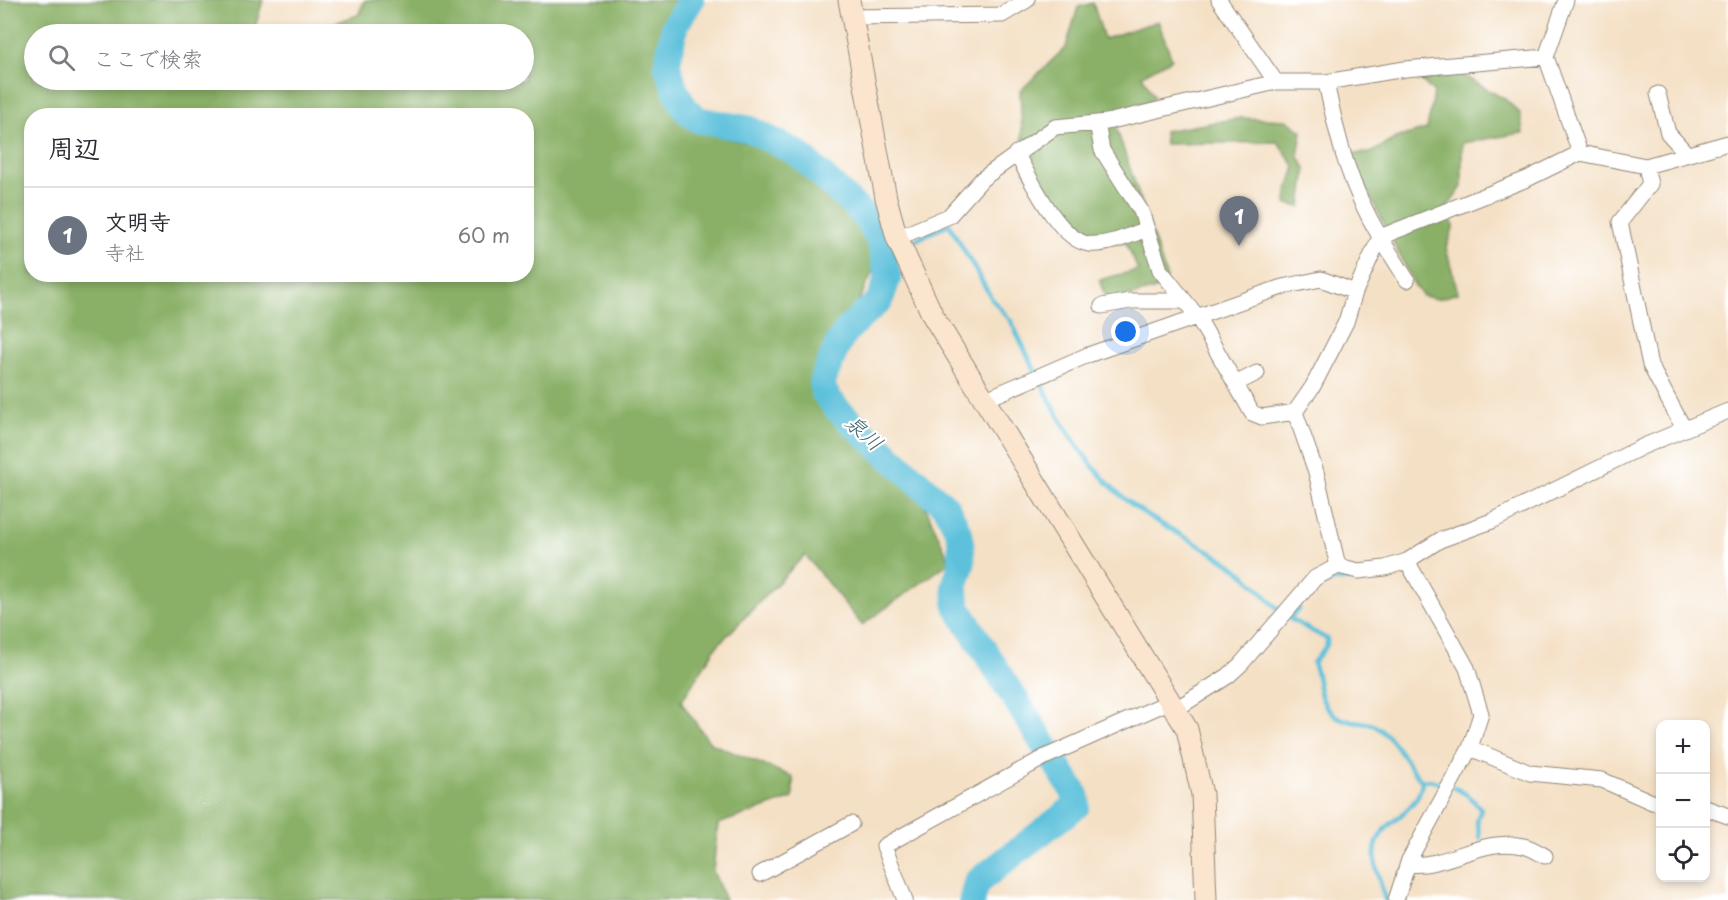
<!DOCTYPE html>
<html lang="ja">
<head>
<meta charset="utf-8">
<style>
	body { margin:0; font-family:"Playpen Sans","Klee One",sans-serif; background:#f7f7f7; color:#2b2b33 }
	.controls { position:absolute; right:18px; bottom:18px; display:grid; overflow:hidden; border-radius:12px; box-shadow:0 3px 9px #0003 }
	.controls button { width:54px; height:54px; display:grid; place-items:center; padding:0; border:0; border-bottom:2px solid #e1e1e2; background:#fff; color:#2b2b33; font:30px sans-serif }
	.you { position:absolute; left:1126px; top:332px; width:21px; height:21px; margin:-15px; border:4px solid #fff; border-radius:50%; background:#1a73e8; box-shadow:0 0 0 9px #1a73e833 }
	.badge { display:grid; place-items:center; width:39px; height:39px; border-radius:50%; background:#db2777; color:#fff; font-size:20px; font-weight:700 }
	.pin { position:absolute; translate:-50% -50px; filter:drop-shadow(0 2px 3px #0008) }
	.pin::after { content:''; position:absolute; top:32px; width:21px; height:18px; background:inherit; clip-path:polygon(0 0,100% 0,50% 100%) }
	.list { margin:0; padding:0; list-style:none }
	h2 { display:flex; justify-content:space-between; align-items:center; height:78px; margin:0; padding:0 24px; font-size:26px }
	h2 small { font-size:20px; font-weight:400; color:#7c7c81 }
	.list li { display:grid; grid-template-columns:39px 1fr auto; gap:18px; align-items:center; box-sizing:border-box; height:96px; padding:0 24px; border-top:2px solid #e1e1e2 }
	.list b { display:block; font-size:22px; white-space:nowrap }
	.list p { margin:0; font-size:20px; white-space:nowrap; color:#7c7c81 }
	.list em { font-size:20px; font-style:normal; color:#7c7c81 }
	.icon { flex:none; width:33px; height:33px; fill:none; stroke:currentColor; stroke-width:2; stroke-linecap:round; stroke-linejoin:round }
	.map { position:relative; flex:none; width:1728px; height:900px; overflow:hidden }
	.search { position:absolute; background:#fff; box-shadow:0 3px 9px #0003; left:24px; top:24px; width:510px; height:66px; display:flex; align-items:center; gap:15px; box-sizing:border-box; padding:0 21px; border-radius:33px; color:#7c7c81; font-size:22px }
	.panel { position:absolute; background:#fff; box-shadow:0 3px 9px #0003; left:24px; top:108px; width:510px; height:174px; border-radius:24px }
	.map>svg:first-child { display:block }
	.forest { fill:#89b066; stroke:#5a6e48; stroke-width:1.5; fill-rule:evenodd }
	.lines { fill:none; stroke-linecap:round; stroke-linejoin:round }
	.stream { stroke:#5dc1db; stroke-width:4.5 }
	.river { stroke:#5dc1db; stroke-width:27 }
	.street-casing { stroke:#908678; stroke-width:17 }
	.secondary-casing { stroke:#908678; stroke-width:23 }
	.street { stroke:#fff; stroke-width:15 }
	.secondary { stroke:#fbe5cf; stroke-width:21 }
	.labels { text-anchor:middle; stroke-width:4.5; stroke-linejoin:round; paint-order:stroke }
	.water-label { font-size:21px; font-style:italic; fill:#3c6069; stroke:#fff }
</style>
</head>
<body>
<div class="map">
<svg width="1728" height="900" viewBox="0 0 1728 900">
	<rect width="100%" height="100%" fill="#fff"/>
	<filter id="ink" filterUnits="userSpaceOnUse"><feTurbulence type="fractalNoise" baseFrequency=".0167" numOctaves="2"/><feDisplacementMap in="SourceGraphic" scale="12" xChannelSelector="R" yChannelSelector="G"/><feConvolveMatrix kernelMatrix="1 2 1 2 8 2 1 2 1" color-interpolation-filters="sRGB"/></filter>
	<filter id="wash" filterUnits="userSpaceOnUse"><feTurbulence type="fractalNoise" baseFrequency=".008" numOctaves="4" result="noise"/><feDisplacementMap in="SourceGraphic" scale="24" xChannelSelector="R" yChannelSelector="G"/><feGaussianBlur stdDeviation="1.35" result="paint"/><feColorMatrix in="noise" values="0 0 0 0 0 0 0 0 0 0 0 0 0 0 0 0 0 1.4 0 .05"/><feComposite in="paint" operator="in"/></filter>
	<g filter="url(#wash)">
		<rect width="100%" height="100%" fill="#f4e0c5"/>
		<path class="forest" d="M0,0h263l-9,31 3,3h-223v46h490v-46h-221l55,-19 7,-15h323l-14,13 -14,53 25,54 24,14 90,20 63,52 21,45 -66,136 41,47 64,65 28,63 -88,63 -57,-70 -89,92 -35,55 29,41 83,34v21l-75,26 -5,47 12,29h-725zM32,116h494v158h-494z
			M1093,3l11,36 54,-18 14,38 -30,16 13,23 -41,23 53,157 -11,11 -48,13 -9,-22 39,-10 -12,-27 -39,-4 -24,-20 -39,-48 -4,-80 46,-44 12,-40z
			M1462,75l43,24 15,14 3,20 -61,10v44l-16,22 8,17 -8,22 12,45 -20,6 -15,-3 -8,-10 -66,-132 22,-1 25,-15 31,-9 7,-36 -15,-15z
			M1241,118l45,2 16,11 -4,25 8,12 -5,39 -15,-3 1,-12 8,-25 -17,-25 -113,2 -1,-13z"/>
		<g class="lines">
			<path class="stream" d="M905,245l44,-21 43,75 19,22 25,52
				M883,255l12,-5
				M1040,380c24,51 59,105 107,135 29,19 62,33 90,54 20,14 33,36 53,50l9,-11
				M1312,592c21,-19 45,-9 71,-17
				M1290,619l37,20v6l-14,18c8,17 3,37 20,51 10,9 27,6 40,11 21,10 33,40 49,56 -3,35 -46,39 -47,72 -1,15 7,33 10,47
				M1422,781l8,-1 16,4
				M1454,787l15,9 12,13 -4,12 3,17"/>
			<path class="river" d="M691,0l-16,25 -8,40 9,26 10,19 13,10 50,9 50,25 68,64 13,24 8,35 -8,23 -32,29 -10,15 -15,35v12l15,19 109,98 13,27 2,28 -7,22 2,22 120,190v8l-100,77 -5,18"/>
		</g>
	</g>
	<g filter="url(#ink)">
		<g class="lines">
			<g class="street-casing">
				<path id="street" d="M1219,0l57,82
					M1566,0l-20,57 34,96 66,13 82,-23
					M852,17l150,-2 25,-15
					M1326,82c12,59 23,103 54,155l-25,55 -9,30 -33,64 -18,26 21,60 22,94
					M1658,94l10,39 19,21
					M1097,123l5,27 39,61 19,59 37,46 55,97 10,4 33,-5
					M1016,153c14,24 42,87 73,91 19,2 41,-9 58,-15
					M1646,166l4,18 -30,38 30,143 34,64
					M897,238l52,-22 33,-37 73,-52 52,-5 169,-40h50l79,-13 141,-12
					M1407,280l-27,-43 147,-58 53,-26
					M1102,306l28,-5h55
					M1237,383l20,-10
					M984,400l104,-45 194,-68 39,-8 34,13
					M1176,709l52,-33 13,-12 74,-86 23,-12 21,5 26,-3 22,-7 33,-21 52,-19 152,-75 84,-35
					M1470,748l60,25 72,7 50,22 8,1
					M1706,808l22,8
					M1408,864c38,5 75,-28 115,-18 7,1 15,6 22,10
					M760,874l91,-50
					M905,900l-21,-54 161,-89 126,-56
					M1396,900l13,-40 61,-112 11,-34 -14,-46 -60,-107"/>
			</g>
			<g class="secondary-casing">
				<path id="secondary" d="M849,0l37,198 11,40 36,78 254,413 15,65 4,106"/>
			</g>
			<use href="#street" class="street"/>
			<use href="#secondary" class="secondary"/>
		</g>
	</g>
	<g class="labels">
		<g class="water-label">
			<text transform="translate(864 433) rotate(42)" y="7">泉川</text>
		</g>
	</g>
</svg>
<div class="controls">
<button>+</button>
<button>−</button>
<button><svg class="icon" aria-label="locate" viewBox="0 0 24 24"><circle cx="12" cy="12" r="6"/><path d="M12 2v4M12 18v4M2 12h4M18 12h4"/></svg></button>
</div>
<div class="you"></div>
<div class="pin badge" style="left:1239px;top:246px;background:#6b7280">1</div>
<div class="search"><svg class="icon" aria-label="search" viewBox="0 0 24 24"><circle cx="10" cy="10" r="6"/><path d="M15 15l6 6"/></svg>ここで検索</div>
<section class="panel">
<h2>周辺<small></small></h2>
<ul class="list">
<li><span class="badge" style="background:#6b7280">1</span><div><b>文明寺</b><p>寺社</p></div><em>60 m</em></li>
</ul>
</section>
</div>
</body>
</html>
